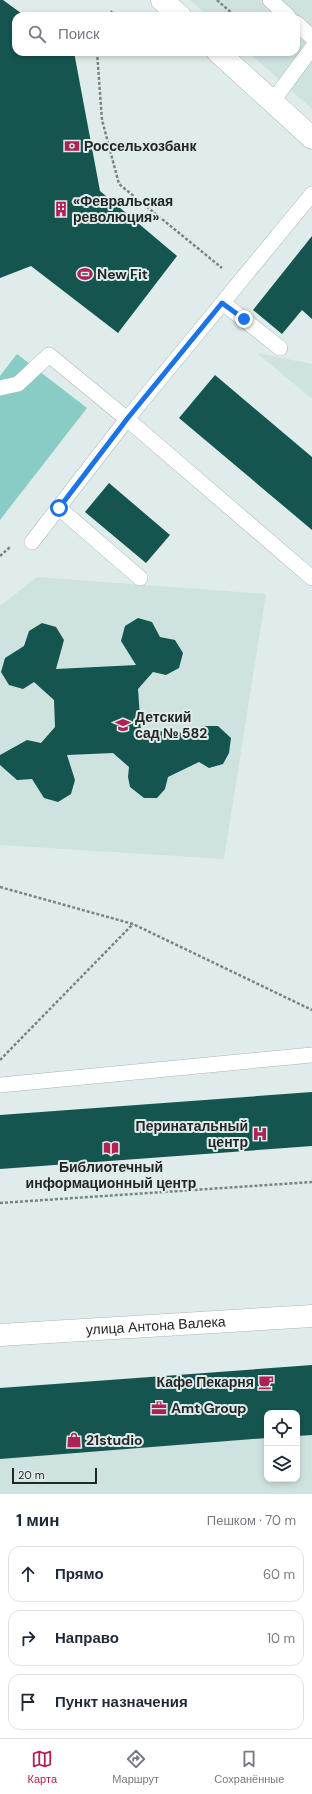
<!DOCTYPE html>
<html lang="ru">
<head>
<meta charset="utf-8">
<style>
	body { margin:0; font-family:"DM Sans",sans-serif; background:#f2f2f3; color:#1f2937 }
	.controls { position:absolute; right:12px; bottom:12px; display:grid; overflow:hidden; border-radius:8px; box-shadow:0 2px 6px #0003 }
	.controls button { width:36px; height:36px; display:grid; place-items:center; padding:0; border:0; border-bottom:1px solid #e0e1e3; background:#fff; color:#1f2937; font:20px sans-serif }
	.scale { position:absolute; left:12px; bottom:10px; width:85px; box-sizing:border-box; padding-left:4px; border:2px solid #222625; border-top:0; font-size:11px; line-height:14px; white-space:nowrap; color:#222625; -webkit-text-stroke:3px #e0eceb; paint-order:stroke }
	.stop { position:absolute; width:12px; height:12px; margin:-9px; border:3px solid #1a73e8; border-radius:50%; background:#fff }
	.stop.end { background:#1a73e8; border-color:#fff; box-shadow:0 1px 4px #0008 }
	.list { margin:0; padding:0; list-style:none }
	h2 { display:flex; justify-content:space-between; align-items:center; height:52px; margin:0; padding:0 16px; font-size:17px }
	h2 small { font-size:13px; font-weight:400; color:#747a83 }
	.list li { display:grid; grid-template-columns:26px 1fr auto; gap:12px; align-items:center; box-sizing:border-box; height:56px; margin:0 8px 8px; padding:0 8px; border:1px solid #e0e1e3; border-radius:12px }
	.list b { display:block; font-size:15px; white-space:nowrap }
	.list em { font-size:13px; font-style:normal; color:#747a83 }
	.icon { flex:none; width:22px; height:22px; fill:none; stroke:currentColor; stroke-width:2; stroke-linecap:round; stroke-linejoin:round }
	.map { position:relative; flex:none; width:312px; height:1494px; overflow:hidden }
	.search { position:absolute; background:#fff; box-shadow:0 2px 6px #0003; left:12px; right:12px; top:12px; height:44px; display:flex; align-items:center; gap:10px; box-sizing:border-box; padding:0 14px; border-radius:12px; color:#747a83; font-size:15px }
	.sheet { height:244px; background:#fff }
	nav { display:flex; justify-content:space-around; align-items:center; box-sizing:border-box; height:56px; border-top:1px solid #e0e1e3; background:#fff; font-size:11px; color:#747a83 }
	nav a { display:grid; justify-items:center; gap:2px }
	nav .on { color:#b12154 }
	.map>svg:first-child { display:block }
	.built { fill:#cee3e0; fill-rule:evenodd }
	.green { fill:#88ccc5 }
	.building { fill:#155550 }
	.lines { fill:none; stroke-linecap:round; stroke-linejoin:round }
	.service-casing { stroke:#abb7b5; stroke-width:16 }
	.minor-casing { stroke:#abb7b5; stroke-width:23 }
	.path { stroke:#7c8483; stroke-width:2.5; stroke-dasharray:3 2; stroke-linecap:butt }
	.service { stroke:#fff; stroke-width:15 }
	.minor { stroke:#fff; stroke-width:22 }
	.route { stroke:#1a73e8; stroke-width:5 }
	.labels { text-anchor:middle; stroke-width:4; stroke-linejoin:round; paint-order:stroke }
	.poi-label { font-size:14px; font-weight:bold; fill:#222625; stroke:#e0eceb; text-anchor:start }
	.street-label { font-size:14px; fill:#222625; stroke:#e0eceb }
</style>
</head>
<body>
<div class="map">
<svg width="312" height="1494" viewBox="0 0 312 1494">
	<rect width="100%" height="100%" fill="#e0eceb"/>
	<path class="built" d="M190,0h122v109l-64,-57h48v-36h-88z
		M257,353l55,11v35z
		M37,577l229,17 -42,265 -224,-14v-239z
		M312,1379v115h-312v-86zM267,1413h30v66h-30z"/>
	<path class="green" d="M17,354l70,54 -87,112v-144z"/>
	<path class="building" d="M0,0h3l22,16h-9v36h58l26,139 77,65 -59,77 -87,-67 -31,12z
		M312,236v83l-10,-9 -20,24 -29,-24z
		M215,375l97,82v73l-133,-112z
		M109,483l61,52 -24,28 -61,-51z
		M138,618l14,4 8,15 15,3 8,13 -4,15 -13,7 -13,-3 -15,17 3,43 29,-1 24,4 8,-9h16l13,12 -2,15 -6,11 -14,4 -10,-6 -31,15 -3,12 -8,9h-13l-14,-11 -2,-10 1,-10 -16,-14 -46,2 8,25 -4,14 -13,8 -14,-4 -12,-19 -15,1 -17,-15v-10l27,-15 14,3 14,-16 -1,-27 -20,-18 -11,7 -14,-4 -8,-13 4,-14 19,-12 5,-15 13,-8 14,4 8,13 -8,29 80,-4 -15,-24 4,-15z
		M312,1092v54l-312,23v-54z
		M312,1365v70l-15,1v-23h-30v25l-267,21v-71z"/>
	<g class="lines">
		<g class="service-casing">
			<path id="service" d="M270,0l18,16
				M296,23l16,14
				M272,102l40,-54
				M312,194l-185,225 185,159
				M223,303l57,45
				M0,388l18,-4 31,-29 78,64 -95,123
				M59,508l81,70
				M0,1085l312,-30"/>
		</g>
		<g class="minor-casing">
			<g id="minor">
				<path d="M162,0l18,16"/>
				<path d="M218,52l94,86"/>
				<path id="s1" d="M0,1335l312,-19"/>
			</g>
		</g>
		<path class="path" d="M217,0l18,16
			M108,16l4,-5
			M97,52l5,68 17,64 103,84
			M0,556l10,-9
			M0,887l133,37 179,86
			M0,1060l133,-136
			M0,1203l312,-21"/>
		<use href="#service" class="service"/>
		<use href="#minor" class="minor"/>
	</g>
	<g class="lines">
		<path class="route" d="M59,508l68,-89 95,-116 22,16"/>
	</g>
	<defs>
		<g id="bank-bare" transform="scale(1.2)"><path d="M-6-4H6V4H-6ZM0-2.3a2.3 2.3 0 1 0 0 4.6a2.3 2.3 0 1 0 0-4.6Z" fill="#b12154" stroke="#e0eceb" stroke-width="2.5" paint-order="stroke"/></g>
		<g id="building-bare" transform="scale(1.2)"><path d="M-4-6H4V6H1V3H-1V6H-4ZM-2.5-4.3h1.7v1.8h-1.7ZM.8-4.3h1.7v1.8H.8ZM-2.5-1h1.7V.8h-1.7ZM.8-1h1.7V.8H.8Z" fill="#b12154" stroke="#e0eceb" stroke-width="2.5" paint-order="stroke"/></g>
		<g id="stadium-bare" transform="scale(1.2)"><path d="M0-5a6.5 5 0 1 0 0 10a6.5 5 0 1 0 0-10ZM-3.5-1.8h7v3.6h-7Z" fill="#b12154" stroke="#e0eceb" stroke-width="2.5" paint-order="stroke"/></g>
		<g id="school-bare" transform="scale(1.2)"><path d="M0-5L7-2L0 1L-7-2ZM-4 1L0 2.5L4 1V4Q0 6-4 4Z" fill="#b12154" stroke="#e0eceb" stroke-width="2.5" paint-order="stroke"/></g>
		<g id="hospital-bare" transform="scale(1.2)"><path d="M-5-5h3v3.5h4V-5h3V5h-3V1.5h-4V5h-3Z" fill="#b12154" stroke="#e0eceb" stroke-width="2.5" paint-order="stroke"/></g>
		<g id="library-bare" transform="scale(1.2)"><path d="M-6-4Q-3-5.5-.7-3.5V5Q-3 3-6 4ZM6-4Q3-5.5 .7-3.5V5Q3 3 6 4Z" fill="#b12154" stroke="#e0eceb" stroke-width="2.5" paint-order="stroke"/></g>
		<g id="cafe-bare" transform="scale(1.2)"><path d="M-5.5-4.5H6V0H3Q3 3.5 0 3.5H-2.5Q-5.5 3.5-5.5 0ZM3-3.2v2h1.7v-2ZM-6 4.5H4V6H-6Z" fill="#b12154" stroke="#e0eceb" stroke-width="2.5" paint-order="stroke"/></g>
		<g id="office-bare" transform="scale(1.2)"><path d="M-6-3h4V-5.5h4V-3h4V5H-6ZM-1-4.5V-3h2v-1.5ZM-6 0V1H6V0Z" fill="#b12154" stroke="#e0eceb" stroke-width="2.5" paint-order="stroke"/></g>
		<g id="shop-bare" transform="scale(1.2)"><path d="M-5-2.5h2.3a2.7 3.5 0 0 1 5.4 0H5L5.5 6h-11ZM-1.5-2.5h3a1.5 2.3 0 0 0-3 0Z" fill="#b12154" stroke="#e0eceb" stroke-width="2.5" paint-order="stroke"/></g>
	</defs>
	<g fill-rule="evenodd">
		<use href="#bank-bare" x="72" y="146"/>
		<use href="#building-bare" x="61" y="209"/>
		<use href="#stadium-bare" x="85" y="274"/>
		<use href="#school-bare" x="123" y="725"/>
		<use href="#hospital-bare" x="260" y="1134"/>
		<use href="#library-bare" x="111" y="1148"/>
		<use href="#cafe-bare" x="266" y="1382"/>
		<use href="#office-bare" x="159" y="1408"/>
		<use href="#shop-bare" x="74" y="1440"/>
	</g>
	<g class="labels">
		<g class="poi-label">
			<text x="84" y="151">Россельхозбанк</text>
			<text x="73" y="206">«Февральская<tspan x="73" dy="16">революция»</tspan></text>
			<text x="97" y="279">New Fit</text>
			<text x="135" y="722">Детский<tspan x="135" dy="16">сад № 582</tspan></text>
			<text x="248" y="1131" text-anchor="end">Перинатальный<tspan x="248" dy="16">центр</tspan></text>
			<text x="111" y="1172" text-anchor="middle">Библиотечный<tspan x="111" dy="16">информационный центр</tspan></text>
			<text x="254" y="1387" text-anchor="end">Кафе Пекарня</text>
			<text x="171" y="1413">Аmt Group</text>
			<text x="86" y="1445">21studio</text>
		</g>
		<g class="street-label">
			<text dy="5" stroke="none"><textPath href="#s1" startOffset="156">улица Антона Валека</textPath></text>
		</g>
	</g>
</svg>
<div class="controls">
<button><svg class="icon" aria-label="locate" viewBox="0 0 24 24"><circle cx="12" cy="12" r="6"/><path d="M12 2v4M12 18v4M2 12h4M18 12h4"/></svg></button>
<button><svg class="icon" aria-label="layers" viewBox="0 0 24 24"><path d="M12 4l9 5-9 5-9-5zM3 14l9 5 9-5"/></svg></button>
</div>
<div class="scale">20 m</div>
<div class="stop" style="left:59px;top:508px"></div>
<div class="stop end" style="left:244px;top:319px"></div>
<div class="search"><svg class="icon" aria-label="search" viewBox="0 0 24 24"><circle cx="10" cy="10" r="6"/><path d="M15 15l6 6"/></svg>Поиск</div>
</div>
<section class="sheet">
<h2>1 мин<small>Пешком · 70 m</small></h2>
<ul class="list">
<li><svg class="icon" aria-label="ahead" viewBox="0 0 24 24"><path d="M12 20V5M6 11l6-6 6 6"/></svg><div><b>Прямо</b></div><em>60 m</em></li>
<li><svg class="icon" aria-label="right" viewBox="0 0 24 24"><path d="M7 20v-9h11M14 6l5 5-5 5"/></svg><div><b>Направо</b></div><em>10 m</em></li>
<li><svg class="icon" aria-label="arrive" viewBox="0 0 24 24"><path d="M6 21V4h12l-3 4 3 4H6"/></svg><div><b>Пункт назначения</b></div></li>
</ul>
</section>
<nav>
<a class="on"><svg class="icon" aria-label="map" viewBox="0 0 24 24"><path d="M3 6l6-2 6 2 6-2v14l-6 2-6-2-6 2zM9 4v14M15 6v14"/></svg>Карта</a>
<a><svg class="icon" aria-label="directions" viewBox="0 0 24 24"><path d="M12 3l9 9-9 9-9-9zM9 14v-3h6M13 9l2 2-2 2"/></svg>Маршрут</a>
<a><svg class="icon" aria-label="saved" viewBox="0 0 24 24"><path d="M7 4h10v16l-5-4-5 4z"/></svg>Сохранённые</a>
</nav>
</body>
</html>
